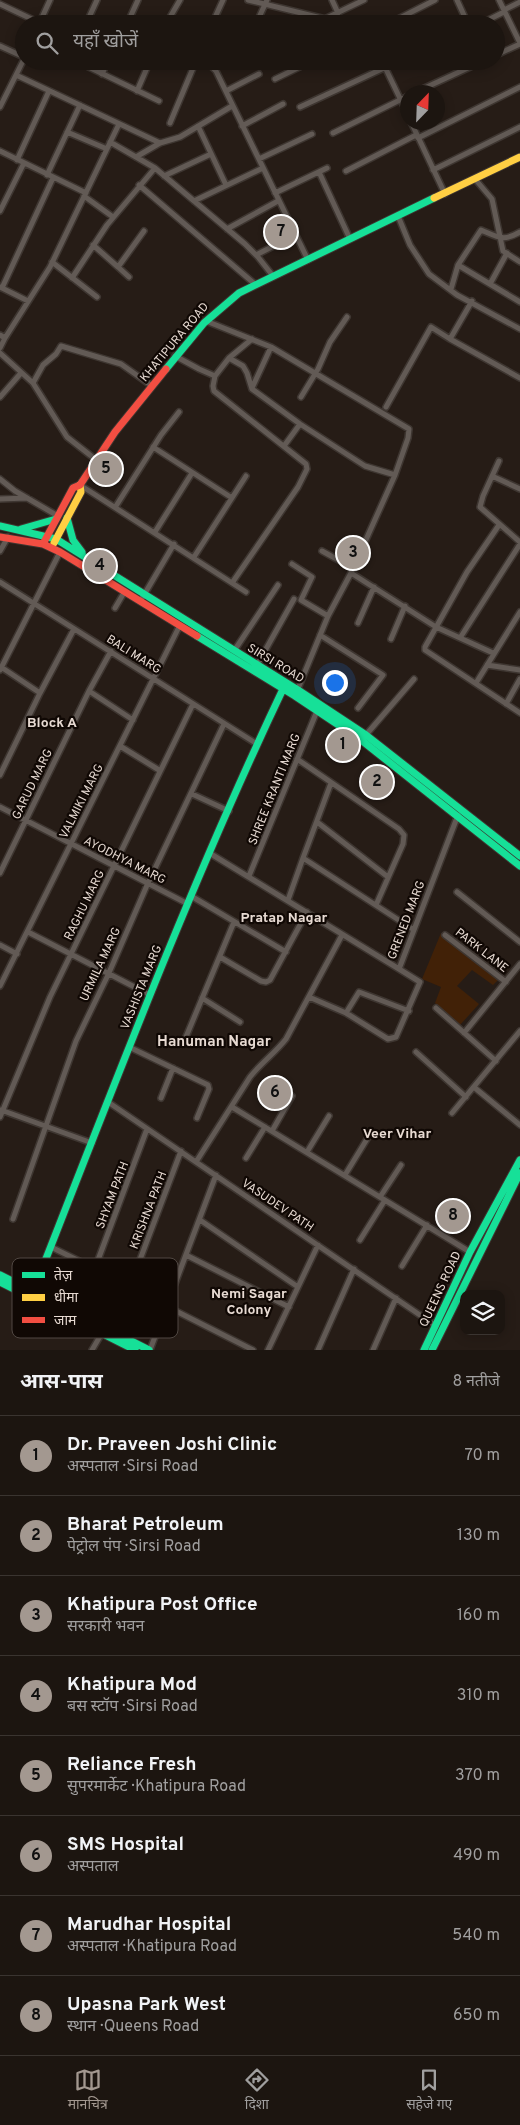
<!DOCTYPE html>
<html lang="hi">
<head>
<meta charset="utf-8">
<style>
	body { margin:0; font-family:Overpass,"Noto Sans Devanagari",sans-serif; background:#29221e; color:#f1f3f6 }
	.controls { position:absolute; right:15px; bottom:15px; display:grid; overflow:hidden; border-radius:10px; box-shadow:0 2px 12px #0003 }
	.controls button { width:45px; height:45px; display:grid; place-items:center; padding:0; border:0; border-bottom:1px solid #3a3430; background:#1c1510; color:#f1f3f6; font:25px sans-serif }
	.compass { position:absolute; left:400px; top:85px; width:45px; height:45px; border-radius:50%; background:#1c1510; box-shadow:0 2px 12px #0003; rotate:23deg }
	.you { position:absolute; left:334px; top:682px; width:18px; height:18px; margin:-12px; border:4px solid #fff; border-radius:50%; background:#1a73e8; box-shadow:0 0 0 8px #1a73e833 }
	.badge { display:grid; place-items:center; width:32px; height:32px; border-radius:50%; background:#a39890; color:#111; font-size:16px; font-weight:700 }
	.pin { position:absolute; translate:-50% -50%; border:2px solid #fff; box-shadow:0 1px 5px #0006 }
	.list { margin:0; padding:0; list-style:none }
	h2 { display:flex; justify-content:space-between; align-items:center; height:65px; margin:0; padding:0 20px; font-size:21px }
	h2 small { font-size:16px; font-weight:400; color:#a09f9f }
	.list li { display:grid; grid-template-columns:32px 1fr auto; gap:15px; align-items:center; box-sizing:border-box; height:80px; padding:0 20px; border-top:1px solid #3a3430 }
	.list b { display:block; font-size:19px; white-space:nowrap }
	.list p { margin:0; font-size:16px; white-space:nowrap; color:#a09f9f }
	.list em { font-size:16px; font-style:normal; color:#a09f9f }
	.icon { flex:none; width:28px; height:28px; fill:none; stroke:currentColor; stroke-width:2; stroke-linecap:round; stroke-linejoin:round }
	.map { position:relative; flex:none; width:520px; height:1350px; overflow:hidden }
	.search { position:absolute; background:#1c1510; box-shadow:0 2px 12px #0003; left:15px; right:15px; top:15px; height:55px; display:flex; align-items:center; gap:12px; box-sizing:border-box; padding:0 18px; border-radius:28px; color:#a09f9f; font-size:19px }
	.sheet { height:705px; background:#1c1510 }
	nav { display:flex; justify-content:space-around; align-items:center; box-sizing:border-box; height:70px; border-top:1px solid #3a3430; background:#1c1510; font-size:14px; color:#a09f9f }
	nav a { display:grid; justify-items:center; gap:2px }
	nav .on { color:#a39890 }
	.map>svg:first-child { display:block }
	.green { fill:#412107 }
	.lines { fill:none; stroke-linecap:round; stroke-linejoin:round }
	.street-casing { stroke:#3e3631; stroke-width:8 }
	.fast-casing { stroke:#3e3631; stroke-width:9 }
	.slow-casing { stroke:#3e3631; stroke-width:9 }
	.jam-casing { stroke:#3e3631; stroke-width:9 }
	.street { stroke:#625a55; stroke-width:5 }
	.fast { stroke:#16e098; stroke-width:7 }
	.slow { stroke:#ffcf43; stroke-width:7 }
	.jam { stroke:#f24e42; stroke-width:7 }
	.labels { text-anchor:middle; stroke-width:4.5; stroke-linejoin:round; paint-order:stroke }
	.street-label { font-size:12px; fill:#e7dad2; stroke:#100804 }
	.neighbourhood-label { font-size:14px; font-weight:bold; fill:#e7dad2; stroke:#100804 }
	.quarter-label { font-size:15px; font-weight:bold; fill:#e7dad2; stroke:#100804 }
	.key { fill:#100804; stroke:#504742; stroke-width:1 }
	.key-label { font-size:14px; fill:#e7dad2 }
</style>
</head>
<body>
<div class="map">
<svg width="520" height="1350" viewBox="0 0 520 1350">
	<rect width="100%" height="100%" fill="#261c16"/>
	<path class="green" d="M441,933l58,46 -6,6 -21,-15 -15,16 22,18 -19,21 -25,-22 6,-16 -19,-8z"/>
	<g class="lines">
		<g class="street-casing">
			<path id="street" d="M248,0l98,24
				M332,0l6,13
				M457,0l11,24
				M499,0l21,43
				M0,4l40,19
				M504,10l16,-8
				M129,19l10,5
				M39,24l11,-24
				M86,24l11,-24
				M127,24l11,-24
				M166,24l14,-24
				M212,24l11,-24
				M256,24l11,-24
				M314,24l50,-24
				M388,24l47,-24
				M480,24l24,-12
				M0,46l24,11
				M496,55l24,-11
				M76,61l83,40
				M206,61l10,10 92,189
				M382,61l26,54
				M102,74l6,-13
				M16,75l144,68 20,-6 52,-31
				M275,79l37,-18
				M137,91l13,-30
				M226,91l33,-17
				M416,92l67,-31
				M0,107l24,-48
				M300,107l99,-46
				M411,122l34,72
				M170,123l26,-62
				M198,126l28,59
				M242,126l41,-22
				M67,132l40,17
				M333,133l75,-37
				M418,138l102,-51
				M110,142l45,26 90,76 13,13 15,19
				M0,151l86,42
				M136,157l24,-14
				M259,159l53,-25
				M17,160l32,-69
				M433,170l87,-43
				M346,171l70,-36
				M319,172l31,67
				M47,175l33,-70
				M164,176l47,-22
				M475,179l17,20 11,52 17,11
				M139,185l117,100
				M275,193l52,-25
				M84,196l29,21
				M194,201l69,-33
				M0,211l24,-48
				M398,216l12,29 19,29 28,21 63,34
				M227,229l51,-28
				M93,245l25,22 26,-36
				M256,255l39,-20
				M52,262l45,35
				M458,265l62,37
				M118,267l11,10
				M72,278l35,-53 48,-57
				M490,284l17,-31
				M0,287l28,14
				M2,288l51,-110
				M451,289l7,-24 23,-35c17,7 22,12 39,2
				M472,301l-22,38 70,39
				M206,321l65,26 138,82 -1,9 -13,37 -44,98 -23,43 -31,75
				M0,335l5,3 -5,10
				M5,338l45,-71 69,-143
				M0,353l33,30 34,54 28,22
				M175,356l24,13 16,7 -2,10 1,5 92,73 1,5 -9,18 -66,96
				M229,358l14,8 4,7 5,16 48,35 65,42 30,9
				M215,376l14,-18 23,-19
				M33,383l10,-18 13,-11 5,-8 60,18 31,22
				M252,388l19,-41
				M0,397l21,-24
				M301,397l17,-28 12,-27 17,-25
				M386,407l45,-80 19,12
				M284,446l16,-22
				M153,447l79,51
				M499,461l-16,35 -3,11 40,35
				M492,476l28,13
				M0,479l15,12 43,25
				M80,485l166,107
				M0,499l27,-1
				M116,506l45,-71 18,-23
				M499,525l-32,47 -42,75v3l95,63
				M155,532l37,-59
				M0,551l8,-14
				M322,551l31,17
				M194,557l52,-81
				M292,564l20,13 -11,23 27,16
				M351,573l85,54 57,26
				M0,582l257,162
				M141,600l33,-56
				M115,608l10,-17
				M358,623l16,-36
				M320,635l63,40 -25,33
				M460,638l60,-94
				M391,639l14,-33
				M234,651l44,-66
				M257,665l37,-66
				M487,665l33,5
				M1,667l39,26
				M0,670l60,-118
				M476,683l44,-71
				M89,691l44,29
				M506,704l14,-25
				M365,736l49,-57
				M120,746l39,24
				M297,759l102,70 5,6 -1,9 -27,61
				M0,775l40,-82 34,-64
				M331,783l-28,75 111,72
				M192,794l37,17
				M0,807l188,97
				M317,822l71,55
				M211,854l188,115 59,-154
				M0,873l89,-182 22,-40
				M249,876l68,-165
				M457,892l63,50
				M191,896l95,56
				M288,900l15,-42
				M28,932l122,63
				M445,935l61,47
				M0,945l17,9
				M220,957l41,24 5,1 4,-2 37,-68
				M0,986l180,-361
				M309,997l37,16 42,26 8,-2 24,-55 -21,-13
				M202,998l38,24
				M436,1008l60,53
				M346,1013l13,-21 50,19
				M464,1033l56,-69
				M183,1044l51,-122
				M129,1047l79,38 1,4 -12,29
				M416,1052l50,45
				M475,1088l45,37
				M161,1098l12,-30
				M108,1102l328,224
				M232,1107l238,145
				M1,1110l91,33
				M452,1113l68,-82
				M0,1117l50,-120 143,-293
				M272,1131l20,-35
				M307,1152l22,-36
				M246,1158l19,-31
				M196,1162l54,-85c11,-14 25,-24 36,-38l56,-104
				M345,1175l22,-36
				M380,1197l21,-32
				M13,1219l63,-178 32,-66 40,-92 76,-159
				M200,1220l98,67
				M360,1240l25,-40
				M51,1247l79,39
				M186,1255l103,52
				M402,1266l25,-41
				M95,1268l52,-139
				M166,1306l87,44
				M113,1331l68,-180
				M92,1350l10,-17
				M150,1350l66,-175
				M268,1350l50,-105
				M318,1350l36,-81
				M373,1350l23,-52"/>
		</g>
		<g class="fast-casing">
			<path id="fast" d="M166,369l38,-46 35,-30 195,-95
				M67,518l6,22 9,12
				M0,526l56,13 242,151 68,45 154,121
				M21,529l35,-10
				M197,636l98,60 66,44 159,126
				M0,1275l149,75
				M0,1282l135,68
				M31,1297c80,-204 158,-410 252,-608
				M424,1350l46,-98 50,-92
				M432,1350l88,-177"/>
		</g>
		<g class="slow-casing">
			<path id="slow" d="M434,198l86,-41
				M54,543l27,-51 -1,-7"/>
		</g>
		<g class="jam-casing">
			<path id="jam" d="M0,537l43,7 17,8 137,84
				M43,544l30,-56 7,-3 35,-53 51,-63"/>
		</g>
		<use href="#street" class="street"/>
		<use href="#fast" class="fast"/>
		<use href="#slow" class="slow"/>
		<use href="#jam" class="jam"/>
	</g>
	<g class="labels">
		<g class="street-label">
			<text transform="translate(174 342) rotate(-50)" y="4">KHATIPURA ROAD</text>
			<text transform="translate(134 654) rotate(32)" y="4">BALI MARG</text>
			<text transform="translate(276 663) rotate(31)" y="4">SIRSI ROAD</text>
			<text transform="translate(32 784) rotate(-64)" y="4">GARUD MARG</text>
			<text transform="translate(274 789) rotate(-68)" y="4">SHREE KRANTI MARG</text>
			<text transform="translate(81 801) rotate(-63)" y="4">VALMIKI MARG</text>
			<text transform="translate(125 860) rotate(27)" y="4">AYODHYA MARG</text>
			<text transform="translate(84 905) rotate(-64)" y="4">RAGHU MARG</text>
			<text transform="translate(406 920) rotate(-69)" y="4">GRENED MARG</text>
			<text transform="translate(482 950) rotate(38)" y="4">PARK LANE</text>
			<text transform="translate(100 964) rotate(-65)" y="4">URMILA MARG</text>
			<text transform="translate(141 987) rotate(-68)" y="4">VASHISTA MARG</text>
			<text transform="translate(112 1195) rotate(-69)" y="4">SHYAM PATH</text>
			<text transform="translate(278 1205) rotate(34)" y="4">VASUDEV PATH</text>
			<text transform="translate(148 1210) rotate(-69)" y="4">KRISHNA PATH</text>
			<text transform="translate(440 1289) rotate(-65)" y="4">QUEENS ROAD</text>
		</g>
		<g class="neighbourhood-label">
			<text x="52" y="727">Block A</text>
			<text x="284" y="922">Pratap Nagar</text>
			<text x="397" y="1138">Veer Vihar</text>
			<text x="249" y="1298">Nemi Sagar<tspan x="249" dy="16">Colony</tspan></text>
		</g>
		<g class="quarter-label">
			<text x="214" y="1046">Hanuman Nagar</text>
		</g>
	</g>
	<rect x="12" y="1258" width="166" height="80" rx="8" class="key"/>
	<rect x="22" y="1272" width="23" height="6" fill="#16e098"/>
	<rect x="22" y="1294" width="23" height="7" fill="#ffcf43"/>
	<rect x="22" y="1317" width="23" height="6" fill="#f24e42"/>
	<g class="key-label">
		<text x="54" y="1280">तेज़</text>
		<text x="54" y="1302">धीमा</text>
		<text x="54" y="1325">जाम</text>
	</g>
</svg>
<div class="controls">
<button><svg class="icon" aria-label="layers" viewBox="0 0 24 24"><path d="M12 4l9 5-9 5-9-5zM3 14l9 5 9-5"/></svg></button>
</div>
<svg class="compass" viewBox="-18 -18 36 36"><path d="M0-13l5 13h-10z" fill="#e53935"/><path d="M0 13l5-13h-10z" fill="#a09f9f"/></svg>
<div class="you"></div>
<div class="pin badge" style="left:343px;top:745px">1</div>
<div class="pin badge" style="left:377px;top:782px">2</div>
<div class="pin badge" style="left:353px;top:553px">3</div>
<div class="pin badge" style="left:100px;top:566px">4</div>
<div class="pin badge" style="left:106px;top:469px">5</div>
<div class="pin badge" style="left:275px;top:1093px">6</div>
<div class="pin badge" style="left:281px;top:232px">7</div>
<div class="pin badge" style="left:453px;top:1216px">8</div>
<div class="search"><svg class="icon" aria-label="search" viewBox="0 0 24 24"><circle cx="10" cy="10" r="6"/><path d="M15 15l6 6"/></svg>यहाँ खोजें</div>
</div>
<section class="sheet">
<h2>आस-पास<small>8 नतीजे</small></h2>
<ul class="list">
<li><span class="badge">1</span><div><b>Dr. Praveen Joshi Clinic</b><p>अस्पताल · Sirsi Road</p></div><em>70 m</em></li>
<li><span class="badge">2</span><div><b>Bharat Petroleum</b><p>पेट्रोल पंप · Sirsi Road</p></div><em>130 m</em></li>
<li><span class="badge">3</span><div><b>Khatipura Post Office</b><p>सरकारी भवन</p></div><em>160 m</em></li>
<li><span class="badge">4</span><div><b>Khatipura Mod</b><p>बस स्टॉप · Sirsi Road</p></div><em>310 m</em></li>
<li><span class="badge">5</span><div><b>Reliance Fresh</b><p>सुपरमार्केट · Khatipura Road</p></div><em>370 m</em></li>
<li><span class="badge">6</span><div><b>SMS Hospital</b><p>अस्पताल</p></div><em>490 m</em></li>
<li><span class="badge">7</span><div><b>Marudhar Hospital</b><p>अस्पताल · Khatipura Road</p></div><em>540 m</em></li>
<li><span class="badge">8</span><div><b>Upasna Park West</b><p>स्थान · Queens Road</p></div><em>650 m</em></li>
</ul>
</section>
<nav>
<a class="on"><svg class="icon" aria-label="map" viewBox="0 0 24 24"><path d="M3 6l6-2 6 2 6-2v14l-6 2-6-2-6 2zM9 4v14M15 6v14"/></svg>मानचित्र</a>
<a><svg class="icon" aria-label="directions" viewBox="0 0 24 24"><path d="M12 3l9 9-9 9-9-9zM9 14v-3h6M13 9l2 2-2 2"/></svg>दिशा</a>
<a><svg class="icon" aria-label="saved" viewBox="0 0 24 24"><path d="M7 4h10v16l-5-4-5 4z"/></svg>सहेजे गए</a>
</nav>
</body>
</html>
